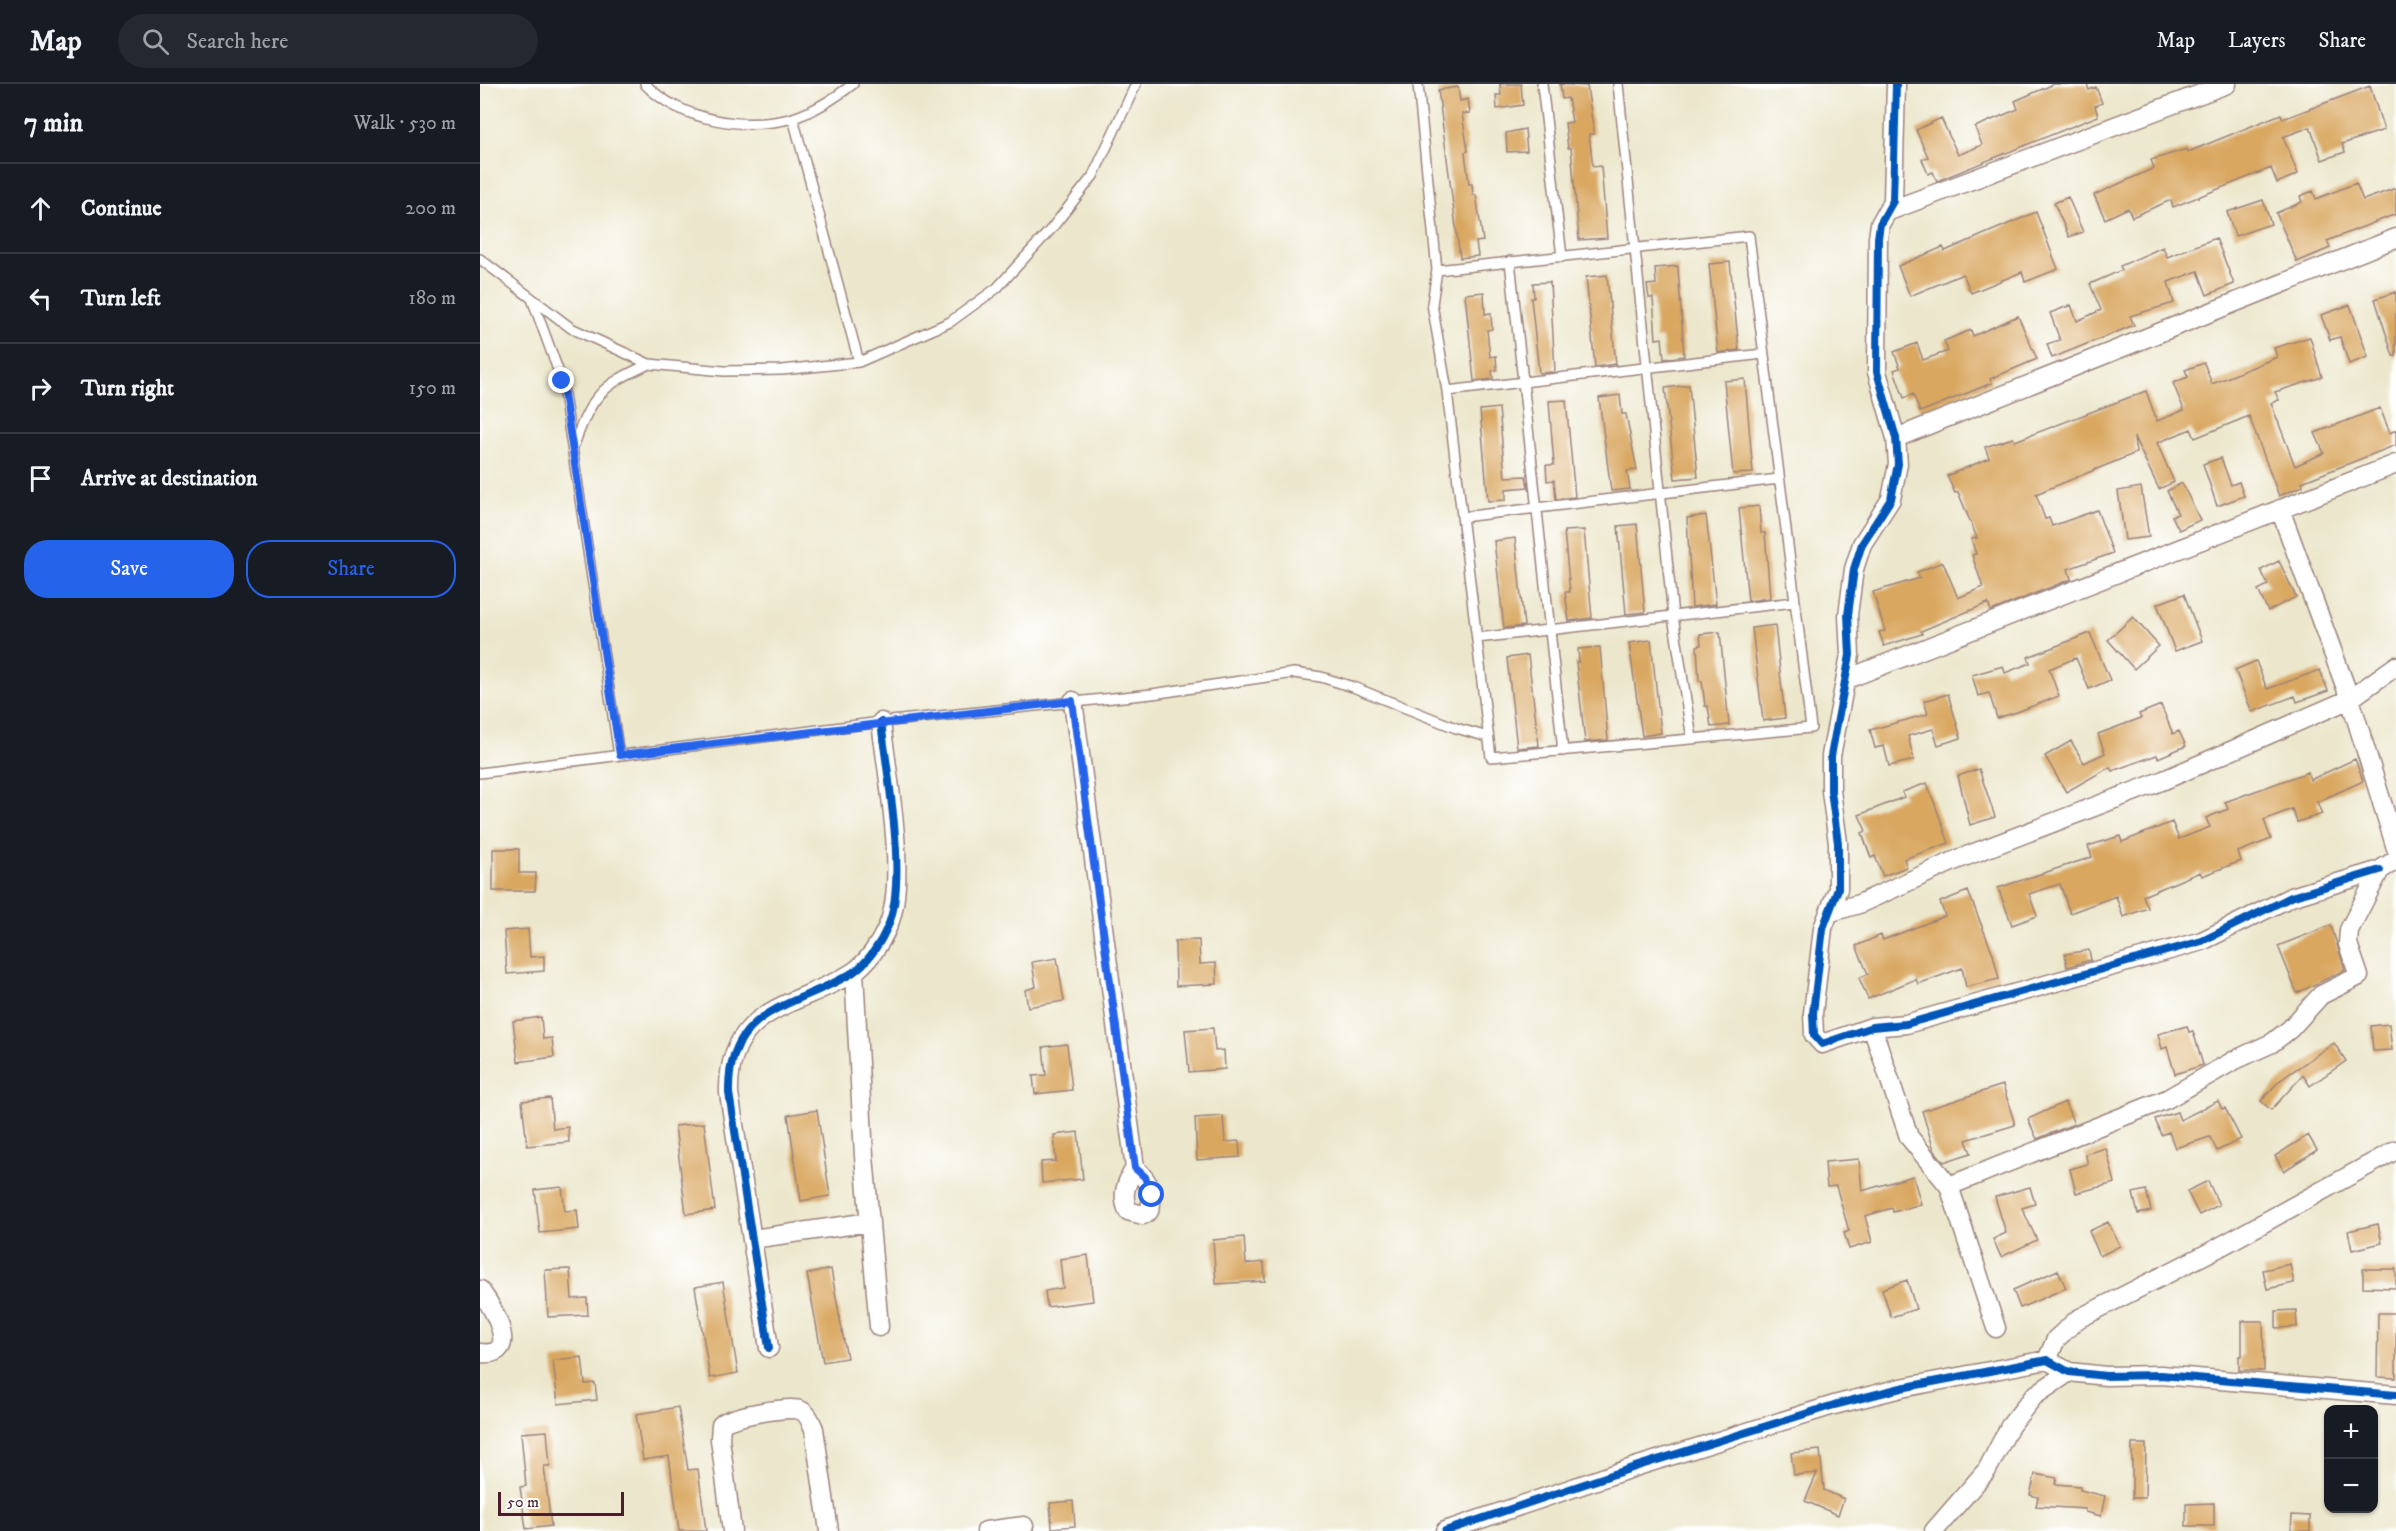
<!DOCTYPE html>
<html lang="en">
<head>
<meta charset="utf-8">
<style>
	body { margin:0; font-family:"IM FELL DW Pica",serif; background:#242831; color:#f1f3f6 }
	.controls { position:absolute; right:18px; bottom:18px; display:grid; overflow:hidden; border-radius:12px; box-shadow:0 2px 4px #0004 }
	.controls button { width:54px; height:54px; display:grid; place-items:center; padding:0; border:0; border-bottom:2px solid #363941; background:#171b24; color:#f1f3f6; font:30px sans-serif }
	.scale { position:absolute; left:18px; bottom:15px; width:126px; box-sizing:border-box; padding-left:6px; border:3px solid #4a1f2b; border-top:0; font-size:16px; line-height:21px; white-space:nowrap; color:#4a1f2b; -webkit-text-stroke:4px #fff; paint-order:stroke }
	.stop { position:absolute; width:18px; height:18px; margin:-14px; border:4px solid #2563eb; border-radius:50%; background:#fff }
	.stop.end { background:#2563eb; border-color:#fff; box-shadow:0 2px 6px #0008 }
	.list { margin:0; padding:0; list-style:none }
	h2 { display:flex; justify-content:space-between; align-items:center; height:78px; margin:0; padding:0 24px; font-size:26px }
	h2 small { font-size:20px; font-weight:400; color:#9ea1a6 }
	.list li { display:grid; grid-template-columns:39px 1fr auto; gap:18px; align-items:center; box-sizing:border-box; height:90px; padding:0 24px; border-top:2px solid #363941 }
	.list b { display:block; font-size:22px; white-space:nowrap }
	.list em { font-size:20px; font-style:normal; color:#9ea1a6 }
	.actions { display:flex; gap:12px; padding:18px 24px }
	.actions a { flex:1; padding:14px 0; border:2px solid #2563eb; border-radius:24px; text-align:center; font-size:21px; color:#2563eb }
	.actions .main { background:#2563eb; color:#fff }
	.icon { flex:none; width:33px; height:33px; fill:none; stroke:currentColor; stroke-width:2; stroke-linecap:round; stroke-linejoin:round }
	.map { position:relative; flex:none; width:1916px; height:1447px; overflow:hidden }
	header { display:flex; align-items:center; gap:36px; box-sizing:border-box; height:84px; padding:0 30px; background:#171b24; border-bottom:2px solid #363941 }
	header strong { font-size:28px }
	nav { display:flex; gap:33px; margin-inline-start:auto; font-size:21px }
	.search { width:420px; height:54px; background:#242831; display:flex; align-items:center; gap:15px; box-sizing:border-box; padding:0 21px; border-radius:33px; color:#9ea1a6; font-size:22px }
	main { display:flex }
	aside { flex:1; background:#171b24 }
	.map>svg:first-child { display:block }
	.building { fill:#d9a760 }
	.lines { fill:none; stroke-linecap:round; stroke-linejoin:round }
	.lane-casing { stroke:#9b837c; stroke-width:12 }
	.street-casing { stroke:#9b837c; stroke-width:21 }
	.lane { stroke:#fff; stroke-width:9 }
	.street { stroke:#fff; stroke-width:18 }
	.cycleway-casing { stroke:#fff; stroke-width:11 }
	.cycleway { stroke:#0057b8; stroke-width:8 }
	.route { stroke:#2563eb; stroke-width:8 }
</style>
</head>
<body>
<header>
<strong>Map</strong>
<div class="search"><svg class="icon" aria-label="search" viewBox="0 0 24 24"><circle cx="10" cy="10" r="6"/><path d="M15 15l6 6"/></svg>Search here</div>
<nav><a>Map</a><a>Layers</a><a>Share</a></nav>
</header>
<main>
<aside>
<h2>7 min<small>Walk · 530 m</small></h2>
<ul class="list">
<li><svg class="icon" aria-label="ahead" viewBox="0 0 24 24"><path d="M12 20V5M6 11l6-6 6 6"/></svg><div><b>Continue</b></div><em>200 m</em></li>
<li><svg class="icon" aria-label="left" viewBox="0 0 24 24"><path d="M17 20v-9H6M10 6l-5 5 5 5"/></svg><div><b>Turn left</b></div><em>180 m</em></li>
<li><svg class="icon" aria-label="right" viewBox="0 0 24 24"><path d="M7 20v-9h11M14 6l5 5-5 5"/></svg><div><b>Turn right</b></div><em>150 m</em></li>
<li><svg class="icon" aria-label="arrive" viewBox="0 0 24 24"><path d="M6 21V4h12l-3 4 3 4H6"/></svg><div><b>Arrive at destination</b></div></li>
</ul>
<div class="actions"><a class="main">Save</a><a>Share</a></div>
</aside>
<div class="map">
<svg width="1916" height="1447" viewBox="0 0 1916 1447">
	<rect width="100%" height="100%" fill="#fff"/>
	<filter id="ink" filterUnits="userSpaceOnUse"><feTurbulence type="fractalNoise" baseFrequency=".0167" numOctaves="2"/><feDisplacementMap in="SourceGraphic" scale="12" xChannelSelector="R" yChannelSelector="G"/><feConvolveMatrix kernelMatrix="1 2 1 2 8 2 1 2 1" color-interpolation-filters="sRGB"/></filter>
	<filter id="wash" filterUnits="userSpaceOnUse"><feTurbulence type="fractalNoise" baseFrequency=".008" numOctaves="4" result="noise"/><feDisplacementMap in="SourceGraphic" scale="24" xChannelSelector="R" yChannelSelector="G"/><feGaussianBlur stdDeviation="1.35" result="paint"/><feColorMatrix in="noise" values="0 0 0 0 0 0 0 0 0 0 0 0 0 0 0 0 0 1.4 0 .05"/><feComposite in="paint" operator="in"/></filter>
	<g filter="url(#wash)">
		<rect width="100%" height="100%" fill="#ece7cc"/>
		<g id="blocks">
			<path class="building" d="M1020,0h21l2,21 -26,4 -1,-14h5z
				M1080,0l27,2 7,48h-5l4,33 8,-1 6,72 -28,2 -8,-92h-3l-3,-25 7,-1 -4,-24 -6,1z
				M1574,0h33l2,6 7,-3 6,16 -7,3 3,10 -161,65 -4,-9 -5,2 -6,-15 6,-2 -12,-27 25,-12 17,37 24,-10 -7,-18 43,-18 -3,-8z
				M1890,2l14,44 -42,14 3,8 -23,8 -12,-33 -27,10 15,37 -21,9 -6,-15 -98,39 -2,-7 -39,17 -4,-9 -23,11 -11,-24 60,-27 -3,-8 36,-11 1,3 93,-38 2,5z
				M978,3l2,14 8,-2 2,14 -8,1 6,37 -3,1 4,32h3l1,11h3l7,46 -7,1 2,14 -18,2 -22,-168z
				M1045,45l2,22 -20,1 -1,-19z
				M1876,99l7,17 33,-12v26l-69,27 3,7 -33,14 -21,-49 26,-11 -2,-6 13,-5 3,8z
				M1588,113l15,35 -14,5 -15,-34z
				M1783,116l8,24 -36,12 -8,-24z
				M1556,128l22,57 -33,13 -3,-10 -51,21 -8,-19 -53,22 -12,-30 45,-19 2,4z
				M1736,154l18,46 -27,11 -9,-24 -30,11 6,21 -44,13 4,9 -82,33 -5,-14 13,-4 -10,-27 21,-8 6,16 24,-11 -11,-26 32,-14 -2,-4 43,-19 4,10z
				M1250,178l9,88 -21,3 -9,-89z
				M1198,182l6,90 -20,3 -2,-21 -6,1 -3,-41h-4l-2,-13 9,-1 -1,-16z
				M1127,191l9,89 -21,3 -9,-90z
				M1070,198l5,90 -16,1 -8,-75h3l-1,-15z
				M1004,208l1,22 6,-1 1,16 -5,1 3,27 6,-1 1,14 -5,1 1,8 -19,2 -9,-87z
				M1916,208v64h-3l-18,-57z
				M1870,221l18,52 -19,7 -9,-27 -10,3 -9,-25z
				M1538,232l19,43 -47,20 2,4 -72,29 -7,-18 -9,4 -10,-28 6,-2 -6,-16 23,-9 6,17 25,-9 -4,-10 27,-11 2,6z
				M1830,253l12,40 -47,15 4,8 -8,3 24,63 29,-13 -9,-20 65,-25 10,25 6,-3v15l-94,37 1,4 -24,10 -30,-80 -54,22 -4,-9 -34,14 17,39 -15,7 -25,-52 2,16 -100,41 9,25 4,-1 3,8 45,-16 16,43 -45,16 3,10 -80,32 -3,-8 -67,28 1,3 -38,12 -5,-14 6,-1 -12,-39 47,-14 -3,-6 26,-10 15,36 25,-11 -11,-32 4,-1 -5,-15 6,-1 -19,-46 -3,1 -8,-17 42,-18 -4,-11 28,-9 2,3 131,-50 11,30 27,-11 -11,-27 15,-6 -3,-7 19,-7 8,21 65,-27 -3,-9z
				M1265,295l8,94 -20,1 -9,-93z
				M1209,301l9,92 -23,2 -10,-91z
				M1140,311l2,19h4l11,56 -10,1 3,18 -19,2 -12,-93z
				M1086,316l9,97 -19,2 -2,-19 -7,1 -1,-16h8l-5,-64z
				M1019,324l6,69 21,-1 2,11 -22,2v11l-18,1 -8,-91z
				M1741,374l10,27 8,-3 5,14 -27,10 -14,-42z
				M1702,399l18,37 -21,10 -7,-14 6,-2 -11,-23z
				M1661,403l8,50 -24,3 -7,-49z
				M1279,422l2,27h4l5,65 -22,3 -9,-93z
				M1226,431l10,89 -24,3 -5,-89z
				M1157,440l8,88 -19,2 -8,-88z
				M1104,446l8,88 -23,3 -4,-29h5l-6,-61z
				M1035,454l9,88 -20,2 -10,-87z
				M1799,477l17,36 -28,14 -10,-21 10,-5 -7,-15z
				M1704,510l18,47 -27,10 -18,-47z
				M1653,533l26,29 -25,23 -26,-29z
				M1295,541l10,93 -22,3 -11,-93z
				M1240,548l9,93 -18,2 -3,-21h-3l-3,-25h-3l-2,-35 4,-1 -1,-11z
				M1610,549l20,47 -21,9 -13,-31 -27,11 10,27 -42,16 -20,6 -8,-25 -11,3 -6,-21 31,-9 2,7 25,-10 -2,-6z
				M1171,556l10,93 -19,3 -13,-93z
				M1120,563l8,93 -23,2 -9,-80h3l-1,-13z
				M1048,571l11,91 -22,2 -10,-90z
				M1776,577l11,28 53,-19 8,21 -31,11 -2,-6 -43,16 -17,-42z
				M1468,610l13,44 -23,7 -5,-16 -25,7 6,24 -25,6 -5,-20 -9,2 -5,-18 58,-16 -4,-13z
				M1681,621l12,29 6,-3 7,15 -28,12 -1,-3 -45,16 -2,-4 -44,25 -21,-36 26,-15 13,22 21,-10 -7,-19 43,-16 -2,-4z
				M1875,675l8,22 -46,21 5,12 -25,8 -5,-13 -28,11 7,19 -33,13 3,9 -39,15 -2,-4 -57,24 5,12 -25,9 -7,-21 -46,17 -10,-29 -31,10 8,22 -25,9 -14,-37 94,-31 -4,-11 32,-10 2,6 50,-20 7,17 31,-12 -4,-9 22,-9 -3,-7 83,-30 2,8z
				M1499,685l16,48 -25,8 -12,-49z
				M1447,699l22,60 -45,16 3,8 -24,9 -8,-20 -4,2 -9,-25 4,-2 -7,-16 45,-18 -2,-5z
				M13,765h26v24h17l-1,18h-42z
				M1488,807l25,63 6,25 -33,8 -4,-19 -44,16 -2,-5 -48,20 -9,-21 9,-4 -12,-28 25,-11 2,5 62,-24 -5,-14z
				M1851,841l14,45 -48,23 -19,-47z
				M48,845l2,28 14,-1v15l-37,3 -3,-43z
				M719,856l1,24 16,-1 1,21 -41,2 -1,-45z
				M1609,866l2,10 -24,7 -2,-13z
				M577,874l7,43 -36,6 -3,-17 11,-3 -4,-25z
				M61,933l2,22 9,-1 2,19 -36,5 -5,-41z
				M1909,940l3,26 -19,1 -2,-25z
				M1707,942l2,6 4,-1 10,34 -28,9 -8,-27 -5,2 -4,-15z
				M733,944l2,23 9,-1 1,19 -36,3 -4,-42z
				M1854,959l12,18 -36,25 -7,-11 -32,35 -10,-9 18,-20z
				M587,960l5,46 -37,4 -2,-18 13,-1 -3,-28z
				M1523,1001l12,40 -49,15 5,13 -27,9 -10,-12 -12,-39z
				M70,1014l3,31 15,-2 1,15 -42,4 -5,-45z
				M1738,1017l4,8 3,-1 16,31 -24,12 -7,-14 -35,11 -6,-16 -8,3 -6,-16 22,-7 3,8z
				M1585,1018l9,22 -37,15 -9,-20z
				M337,1026l13,86 -29,5 -13,-86z
				M743,1032l2,26 14,-1 1,16 -43,3 -2,-42z
				M224,1039l11,87 -29,4 -11,-88z
				M598,1048l5,47 -41,4 -1,-21 15,-1 -2,-26z
				M1828,1051l9,15 -33,21 -9,-15z
				M1626,1064l9,35 -39,10 -6,-24 18,-5 -3,-10z
				M1379,1075l3,32 51,-15 8,28 -28,8 -1,-4 -27,8 7,26 -23,7 -5,-16 5,-2 -13,-45 -9,1 -2,-25z
				M1728,1097l11,24 -20,10 -12,-24z
				M82,1103l3,24 12,-1 2,19 -39,4 -5,-43z
				M1550,1103l5,17 -13,4 15,32 -36,17 -8,-18 13,-6 -11,-36z
				M1666,1106l5,21 -13,3 -5,-21z
				M1628,1138l12,24 -20,10 -11,-25z
				M1898,1140l4,19 -30,7 -4,-19z
				M764,1153l2,27 18,-2 1,19 -49,3 -3,-44z
				M608,1171l5,46 -46,6 -2,-16 18,-3 -3,-29z
				M1810,1180l4,19 -27,6 -4,-19z
				M90,1185l2,30 15,-1 1,17 -40,2 -3,-47z
				M351,1185l16,89 -24,4 -16,-88z
				M1883,1185h33v19l-33,-1z
				M1578,1186l8,18 -46,20 -7,-18z
				M1427,1196l9,29 -25,8 -9,-28z
				M243,1198l15,91 -28,5 -15,-91z
				M1816,1226l1,17 -21,1v-17z
				M1898,1229h18v65l-19,-1z
				M1762,1237h21l1,50 -25,-1v-14h3z
				M102,1273l3,27 10,-1 2,17 -39,4 -5,-44z
				M198,1323l10,63 10,-1 8,62h-27l-10,-75 -26,4 -7,-46z
				M67,1347l3,35h-6l7,60 -25,3 -6,-42 6,-1 -5,-53z
				M1652,1360h14l-1,54h-13z
				M1340,1366l4,40 20,9 -6,16 -33,-14 12,-28 -23,2 -3,-22z
				M1555,1390l22,4 -2,6 25,2v4l25,6 -4,20 -16,-4v-3l-49,-3 2,-9 -8,-2z
				M593,1417l2,25 -23,2 -2,-25z
				M1734,1419v23h-28v-22z
				M1812,1431l18,1v15h-19z"/>
		</g>
	</g>
	<g filter="url(#ink)">
		<use href="#blocks" fill-opacity="0" stroke="#9b837c" stroke-width="1.5"/>
		<g class="lines">
			<g class="lane-casing">
				<path id="lane" d="M165,0c36,37 99,47 148,34 22,-7 42,-20 60,-34
					M938,0l19,186 -5,34 15,87 44,366 320,-29 -62,-492 -312,34
					M1062,0l20,173
					M1138,0l55,532 19,123
					M313,34l66,244
					M0,175l91,69 78,36 75,7 58,-1 77,-8 91,-40 47,-34 55,-60 41,-52 43,-92
					M1030,177l53,490
					M52,215l30,82 57,374
					M967,307l316,-37
					M94,361c18,-50 27,-59 75,-81
					M982,433l317,-38
					M997,554l318,-36
					M0,689l401,-51 271,-28 142,-21 27,4 32,10 103,41 32,9"/>
			</g>
			<g class="street-casing">
				<path id="street" d="M1416,0l-3,117 -13,23 -2,14 -1,134 19,66 2,26 -7,35 -29,45 -8,25 -6,46 2,40 -19,101v35l7,52v46l-15,39 -10,85 1,22 8,9 50,-17 34,-3 296,-83 89,-44 89,-27
					M1409,127l338,-127
					M1416,354l500,-200
					M1800,425l70,190 46,149
					M1367,595l549,-215
					M593,617l62,467c-9,15 -14,27 -7,43l15,4 6,-4c7,-18 -1,-31 -14,-43
					M1351,828l28,-8 97,-44 208,-80 186,-81 46,-33
					M374,888l10,184 15,171
					M1392,943l37,110 40,49 47,142
					M1469,1102l218,-87 66,-38 39,-18 18,-14 31,-34 38,-19 -11,-32 1,-14 31,-60 16,-10
					M273,1155l117,-17
					M0,1206c11,15 44,68 0,63
					M289,1264l-40,-255c-2,-87 66,-85 123,-120 16,-10 29,-31 36,-47 20,-46 -1,-152 -7,-204
					M1567,1276l9,-21 22,-20 138,-70 180,-99
					M252,1447l-12,-92 1,-14c7,-9 68,-19 79,-15 8,3 11,12 14,19l15,102
					M506,1447l38,-5
					M965,1447l193,-65 196,-61 67,-17 146,-28 22,12 37,4 55,-1 235,20
					M1454,1447l53,-61 23,-44 24,-30 35,-24"/>
			</g>
			<use href="#lane" class="lane"/>
			<use href="#street" class="street"/>
			<g class="cycleway-casing">
				<path id="cycleway" d="M1416,0l-3,117 -13,23 -2,14 -1,134 19,66 2,26 -7,35 -29,45 -8,25 -6,46 2,40 -19,101v35l7,52v46l-15,39 -10,85 1,22 8,9 50,-17 34,-3 296,-83 89,-44 89,-27
					M289,1264l-40,-255c-2,-87 66,-85 123,-120 16,-10 29,-31 36,-47 20,-46 -1,-152 -7,-204
					M965,1447l193,-65 196,-61 67,-17 146,-28 22,12 37,4 55,-1 235,20"/>
			</g>
			<use href="#cycleway" class="cycleway"/>
		</g>
	</g>
	<g class="lines" filter="url(#ink)">
		<path class="route" d="M82,297l58,374 452,-54 63,467 10,9 7,18"/>
	</g>
</svg>
<div class="controls">
<button>+</button>
<button>−</button>
</div>
<div class="scale">50 m</div>
<div class="stop" style="left:672px;top:1111px"></div>
<div class="stop end" style="left:82px;top:297px"></div>
</div>
</main>
</body>
</html>
